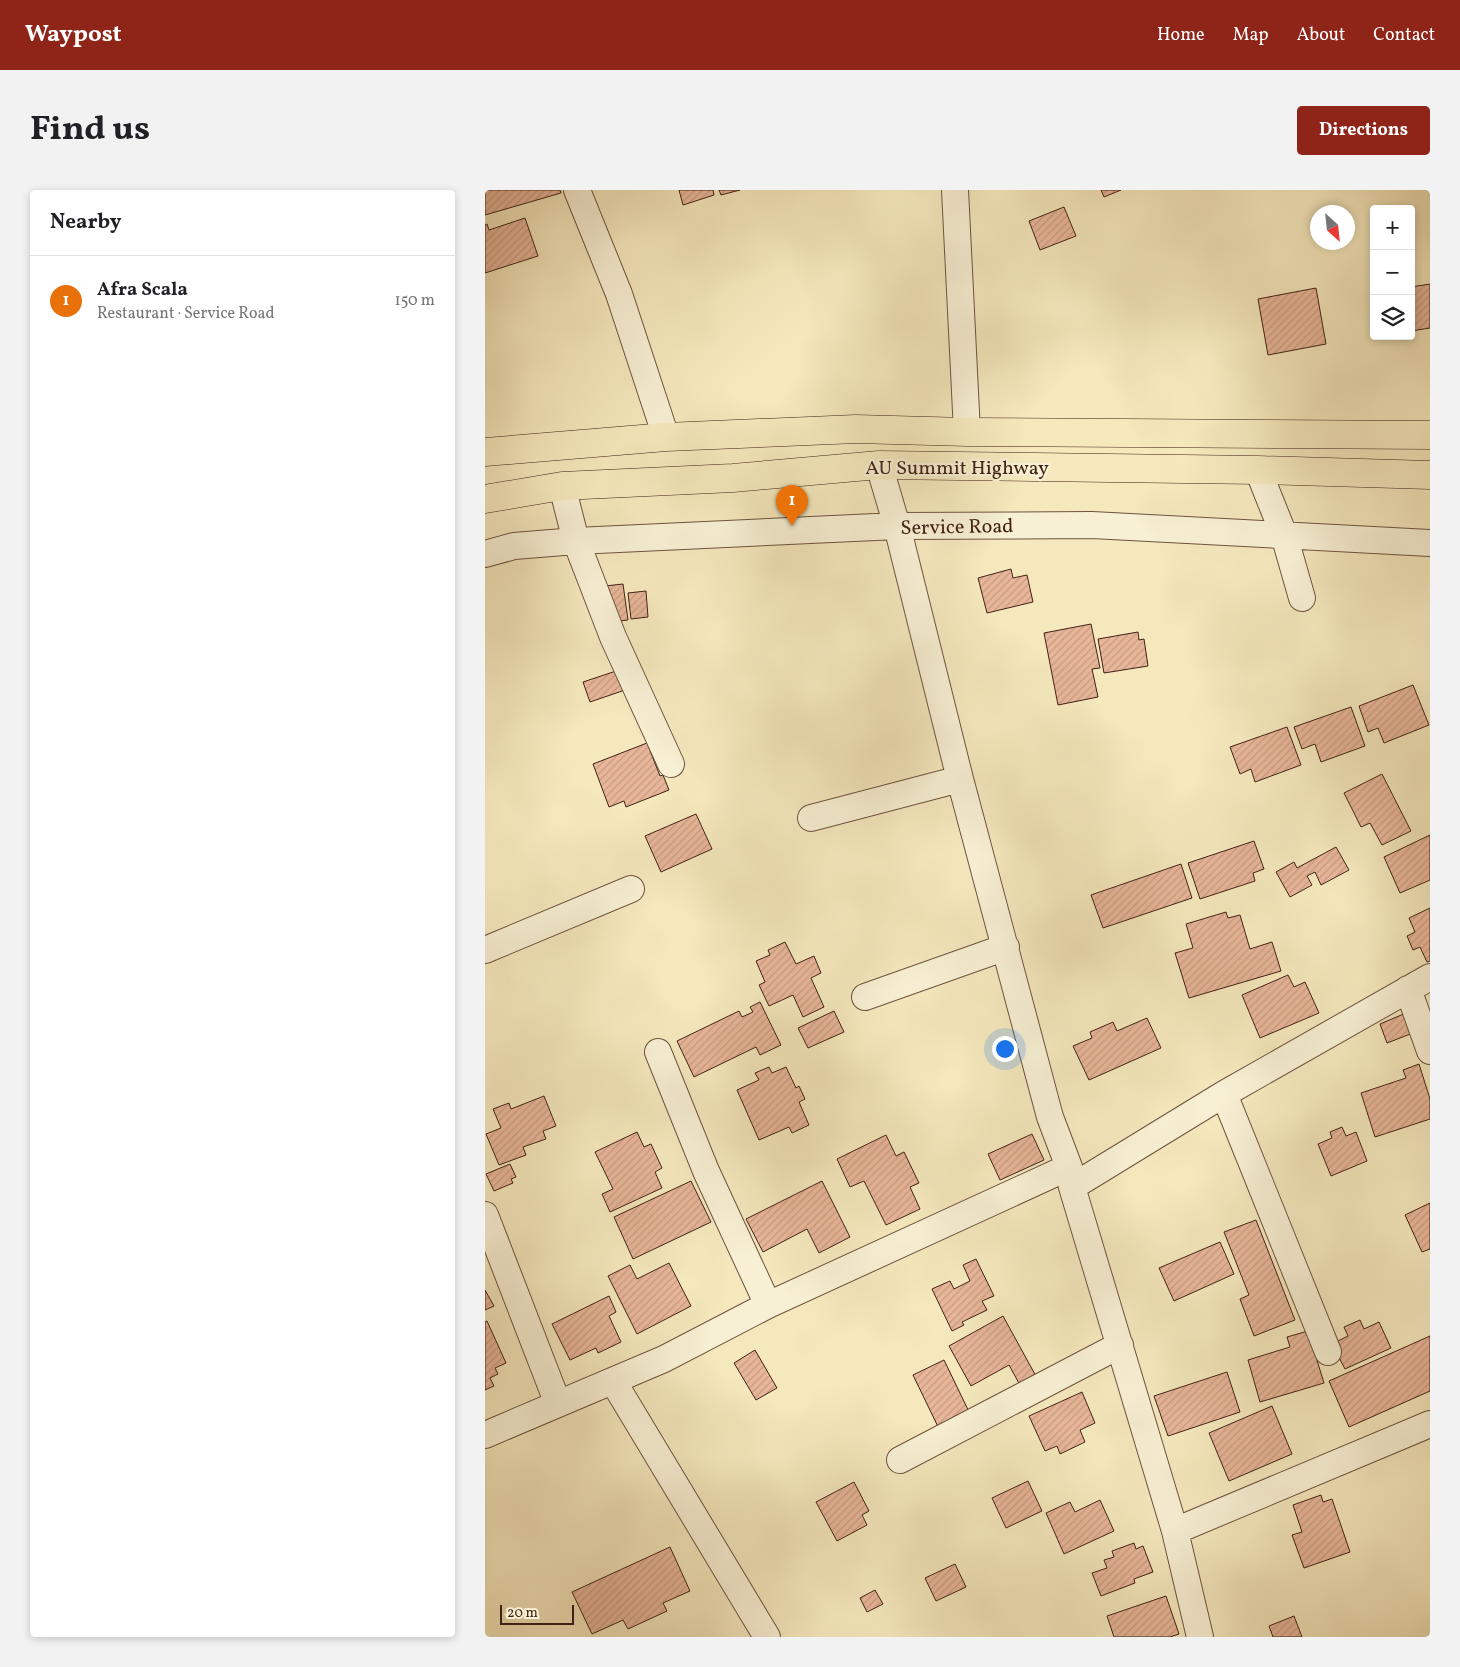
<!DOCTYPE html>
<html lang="en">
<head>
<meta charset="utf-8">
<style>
	body { margin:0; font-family:Vollkorn,serif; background:#f2f2f2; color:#202124 }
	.controls { position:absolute; right:15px; top:15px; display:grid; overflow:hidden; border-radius:5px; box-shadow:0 2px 8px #0003 }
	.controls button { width:45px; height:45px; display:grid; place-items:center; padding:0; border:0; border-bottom:1px solid #e0e0e0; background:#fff; color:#202124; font:25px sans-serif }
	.compass { position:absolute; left:825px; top:15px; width:45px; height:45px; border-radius:50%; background:#fff; box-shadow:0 2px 8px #0003; rotate:153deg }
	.scale { position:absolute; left:15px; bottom:12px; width:74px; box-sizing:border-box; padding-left:5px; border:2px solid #412115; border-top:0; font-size:14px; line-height:18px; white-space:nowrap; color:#412115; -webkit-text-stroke:4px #f8f0d4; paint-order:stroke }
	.you { position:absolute; left:519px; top:858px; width:18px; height:18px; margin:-12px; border:4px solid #fff; border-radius:50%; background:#1a73e8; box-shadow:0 0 0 8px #1a73e833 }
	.badge { display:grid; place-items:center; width:32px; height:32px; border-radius:50%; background:#8f2418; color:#fff; font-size:16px; font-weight:700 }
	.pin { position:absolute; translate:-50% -41px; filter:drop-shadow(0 1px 2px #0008) }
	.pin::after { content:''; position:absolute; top:26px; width:18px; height:15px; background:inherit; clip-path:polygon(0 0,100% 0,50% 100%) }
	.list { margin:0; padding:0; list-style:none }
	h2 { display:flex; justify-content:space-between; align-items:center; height:65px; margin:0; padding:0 20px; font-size:21px }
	h2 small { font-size:16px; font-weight:400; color:#757577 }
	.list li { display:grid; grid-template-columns:32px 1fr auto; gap:15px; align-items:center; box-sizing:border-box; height:90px; padding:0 20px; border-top:1px solid #e0e0e0 }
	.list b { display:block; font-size:19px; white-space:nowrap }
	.list p { margin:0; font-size:16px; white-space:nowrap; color:#757577 }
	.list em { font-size:16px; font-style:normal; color:#757577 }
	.icon { flex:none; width:28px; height:28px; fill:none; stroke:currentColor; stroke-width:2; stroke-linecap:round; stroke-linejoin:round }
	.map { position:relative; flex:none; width:945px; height:1447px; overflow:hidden; border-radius:5px }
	header { display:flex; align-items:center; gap:30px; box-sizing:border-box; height:70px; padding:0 25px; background:#8f2418; color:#fff }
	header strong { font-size:24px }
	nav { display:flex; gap:28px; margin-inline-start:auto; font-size:18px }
	.intro { display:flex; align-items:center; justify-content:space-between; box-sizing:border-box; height:120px; padding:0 30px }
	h1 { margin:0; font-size:35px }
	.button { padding:12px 22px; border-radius:5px; background:#8f2418; color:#fff; font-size:18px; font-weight:700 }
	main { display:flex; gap:30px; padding:0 30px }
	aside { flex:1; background:#fff; border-radius:5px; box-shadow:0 2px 8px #0003 }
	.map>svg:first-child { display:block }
	.building { fill:url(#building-hatch); stroke:#412115 }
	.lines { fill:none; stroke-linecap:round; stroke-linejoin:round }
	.minor-casing { stroke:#6e533f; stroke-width:28 }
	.primary-casing { stroke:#412115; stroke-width:29 }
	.minor { stroke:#f8f0d4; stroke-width:26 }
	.primary { stroke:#f5e8bd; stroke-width:28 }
	.labels { text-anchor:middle; stroke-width:4.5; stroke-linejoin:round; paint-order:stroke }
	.street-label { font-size:20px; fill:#412115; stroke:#f8f0d4 }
</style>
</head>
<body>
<header>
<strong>Waypost</strong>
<nav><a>Home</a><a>Map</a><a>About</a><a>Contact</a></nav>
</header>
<div class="intro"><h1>Find us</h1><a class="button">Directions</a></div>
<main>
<aside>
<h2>Nearby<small></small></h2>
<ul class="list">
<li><span class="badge" style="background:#e8710a">1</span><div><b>Afra Scala</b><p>Restaurant · Service Road</p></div><em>150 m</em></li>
</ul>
</aside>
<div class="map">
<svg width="945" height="1447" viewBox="0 0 945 1447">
	<defs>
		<pattern id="building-hatch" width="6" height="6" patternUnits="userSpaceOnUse" patternTransform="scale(1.25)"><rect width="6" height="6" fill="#e8b699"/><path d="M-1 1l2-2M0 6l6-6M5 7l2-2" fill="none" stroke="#c89c83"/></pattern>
	</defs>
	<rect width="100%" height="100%" fill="#f5e8bd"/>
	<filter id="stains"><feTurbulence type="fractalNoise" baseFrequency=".004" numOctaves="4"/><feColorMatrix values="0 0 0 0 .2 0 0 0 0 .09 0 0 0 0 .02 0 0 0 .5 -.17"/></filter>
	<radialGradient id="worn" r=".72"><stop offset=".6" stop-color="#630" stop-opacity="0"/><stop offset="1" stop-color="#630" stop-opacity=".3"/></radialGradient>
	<path class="building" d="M0,0h75l1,3 -76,22z
		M194,0h34l1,5 -31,10z
		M234,0h21l-19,5z
		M616,0h20l-17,7z
		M579,17l12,29 -36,14 -11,-29z
		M40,28l13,38 -53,17v-48l2,-1 2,6z
		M945,94v44l-19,3v-44z
		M831,98l10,56 -58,11 -10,-56z
		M526,379l2,9 14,-3 6,27 -46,11 -9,-35z
		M138,394l5,36 -18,2 -5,-36z
		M161,401l2,26 -17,2 -3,-26z
		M606,434l9,44 -8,1 6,28 -40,8 -14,-72z
		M653,442l1,8 5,-1 4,27 -44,7 -6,-34z
		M134,480l6,20 -35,12 -7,-20z
		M928,495l16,40 -45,18 -6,-15 -10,4 -9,-26z
		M866,517l14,39 -44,16 -6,-18 -13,5 -8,-22z
		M802,537l14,38 -46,17 -4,-13 -11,5 -10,-27z
		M162,553l13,33 3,-1 6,15 -43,17 -2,-6 -15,6 -16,-43z
		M897,584l29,57 -29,14 -12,-22 -9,4 -17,-34z
		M211,624l16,35 -51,23 -16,-36z
		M945,645v45l-30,13 -16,-36z
		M769,651l10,28 -11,4 2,8 -55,18 -12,-36z
		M851,657l13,23 -28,15 -6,-13 -8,4 5,9 -22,12 -14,-25 18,-10 3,6z
		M696,674l11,34 -89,30 -12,-33z
		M945,718v53l-3,1 -7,-15 -7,3 -6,-14 8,-4 -6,-14z
		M741,722l2,6 12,-3 10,34 22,-7 9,29 -92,27 -14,-45 18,-5 -7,-24z
		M300,752l11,22 18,-8 7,17 -10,5 13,29 -21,10 -10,-22 -24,11 -10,-21 6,-3 -9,-21 14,-6 -2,-5z
		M803,785l6,12 11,-5 14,31 -59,25 -18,-43z
		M275,812l21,43 -21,10 -4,-8 -62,30 -17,-36 62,-30 3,6 11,-5 -3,-5z
		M349,821l10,21 -36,16 -10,-20z
		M921,823l7,20 -26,10 -7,-19z
		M662,828l14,30 -72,32 -16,-34 19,-8 -2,-6 23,-10 4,9z
		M934,874l11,35v20l-55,18 -14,-44 45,-15 -3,-8z
		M284,877l3,6 14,-6 10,21 3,-2 6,13 -6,3 10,23 -17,8 -3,-6 -30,13 -22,-50 22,-10 -4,-7z
		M59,906l12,30 -13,5 3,8 -23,8 3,8 -27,10 -13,-31 15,-6 -8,-19 16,-6 2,6z
		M857,937l4,9 10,-4 11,29 -36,15 -13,-32 14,-6 -2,-6z
		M152,942l7,15 7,-3 11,24 -7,4 7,16 -52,24 -8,-18 11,-5 -18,-37z
		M547,944l12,26 -44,20 -12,-26z
		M401,945l10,21 8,-4 15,31 -9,4 10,22 -34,16 -22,-44 -14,6 -13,-28z
		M25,974l6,13 -5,2 2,4 -19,8 -8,-17z
		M206,991l20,41 -78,37 -19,-42z
		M337,991l28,56 -31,16 -12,-24 -44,23 -17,-33z
		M945,1013v46l-8,3 -17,-37z
		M771,1030l39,100 -41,16 -14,-37 9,-4 -25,-63z
		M735,1052l14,32 -60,27 -15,-33z
		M491,1069l18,37 -12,5 5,9 -25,12 2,3 -12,6 -20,-42 18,-8 4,8 16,-8 -7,-16z
		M184,1073l22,43 -54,28 -29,-58 22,-11 7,14z
		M0,1100l9,16 -9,4z
		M124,1106l7,16 -7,4 12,26 -23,11 -2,-5 -26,12 -18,-36z
		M518,1126l34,62 -16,9 -12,-22 -38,21 -22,-40z
		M875,1130l4,9 15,-7 12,26 -46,21 -13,-25 16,-8 -4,-9z
		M2,1131l19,42 -11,5 3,6 -8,4 4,8 -9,4v-68z
		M823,1141l16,52 -64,19 -12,-42 42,-13 -3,-10z
		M945,1146v55l-81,36 -20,-46z
		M270,1160l22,38 -21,12 -22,-37z
		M459,1170l29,60 -31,15 -29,-60z
		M742,1182l13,40 -72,24 -14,-40z
		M597,1202l13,31 -15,7 5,12 -25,12 -3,-8 -12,5 -16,-35z
		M787,1216l20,48 -63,27 -20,-48z
		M543,1291l14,30 -36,17 -14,-30z
		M369,1292l15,29 -7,4 5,10 -30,16 -21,-39z
		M836,1305l2,7 9,-3 18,53 -46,16 -12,-33 10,-3 -9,-27z
		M615,1310l14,31 -50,23 -18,-41 24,-11 5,10z
		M649,1353l2,6 7,-3 10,26 -19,7 1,4 -34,13 -9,-23 15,-5 -3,-8 10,-3 -2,-6z
		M185,1357l20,44 -27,12 4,8 -39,18 -5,-9 -31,14 -20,-42z
		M470,1374l11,23 -30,14 -11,-23z
		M390,1400l8,14 -16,8 -7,-14z
		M681,1406l13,38 -9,3h-56l-7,-21z
		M809,1426l8,21h-29l-4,-11z"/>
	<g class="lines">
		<g class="minor-casing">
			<path id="minor" d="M92,0l42,104 47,143
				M470,0l12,242
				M394,275l18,61 63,253 90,338 19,50 3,20 103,344 25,106
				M773,280l26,65 18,63
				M77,296l14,55 37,96 58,127
				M0,364l29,-8 62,-5 321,-15 195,-1 338,18
				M326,628l149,-39
				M0,760l146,-61
				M923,799l22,62
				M380,807l141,-50
				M173,862l48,119 62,134
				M739,904l104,258
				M587,997l152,-93 206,-117
				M0,1025l73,189
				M128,1191l154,256
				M0,1245l179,-76 104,-54 301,-138
				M415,1270l220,-115
				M690,1341l255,-107"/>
		</g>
		<g class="primary-casing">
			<path id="primary" d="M0,262l181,-15 190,-8 111,3 463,3
				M0,309l77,-13 171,-8 146,-13 379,5 172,5"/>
		</g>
		<use href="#minor" class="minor"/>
		<use href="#primary" class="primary"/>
	</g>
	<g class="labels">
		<g class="street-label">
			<text x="472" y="284">AU Summit Highway</text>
			<text transform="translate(472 336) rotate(-1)" y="7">Service Road</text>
		</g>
	</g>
	<rect width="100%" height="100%" filter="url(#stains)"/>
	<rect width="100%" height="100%" fill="url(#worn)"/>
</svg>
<div class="controls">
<button>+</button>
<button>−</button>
<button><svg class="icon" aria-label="layers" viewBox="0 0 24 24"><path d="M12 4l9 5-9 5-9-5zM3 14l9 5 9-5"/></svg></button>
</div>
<svg class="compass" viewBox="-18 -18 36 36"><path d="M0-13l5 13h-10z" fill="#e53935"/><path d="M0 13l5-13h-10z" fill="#757577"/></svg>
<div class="scale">20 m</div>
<div class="you"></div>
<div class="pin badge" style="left:307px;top:336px;background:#e8710a">1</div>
</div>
</main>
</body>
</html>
